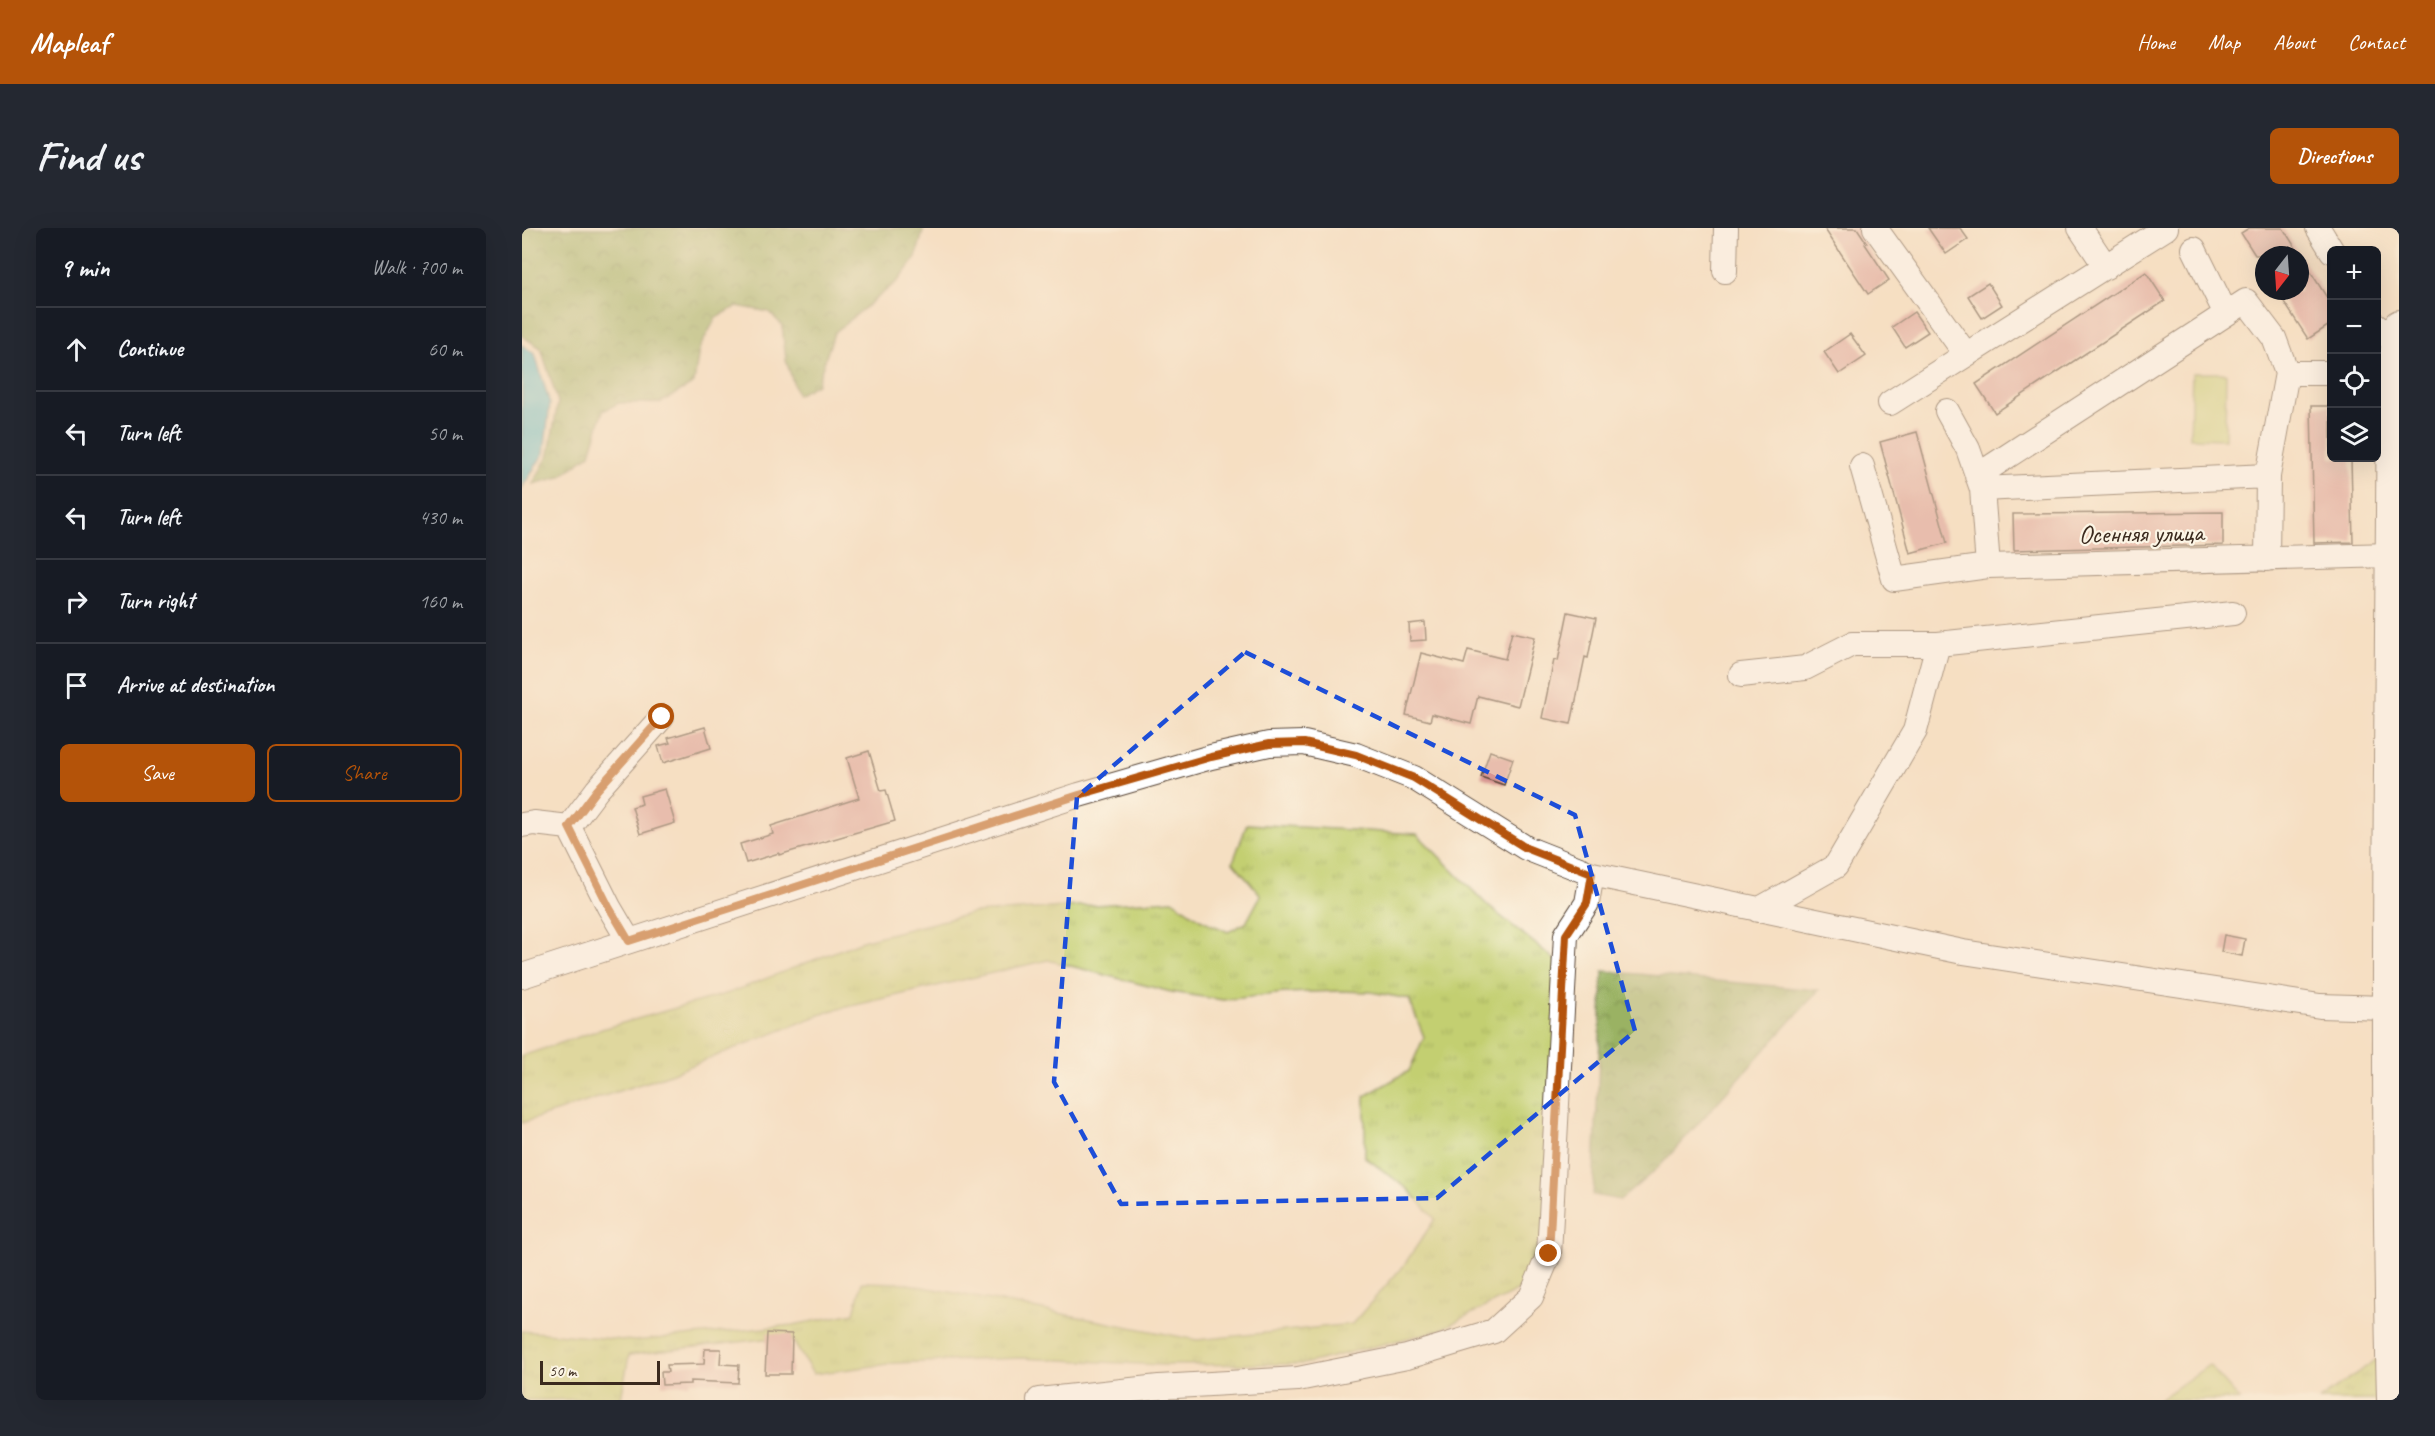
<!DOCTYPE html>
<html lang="en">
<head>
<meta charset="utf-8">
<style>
	body { margin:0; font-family:Caveat,sans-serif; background:#242831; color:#f1f3f6 }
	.controls { position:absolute; right:18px; top:18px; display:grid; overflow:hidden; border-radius:9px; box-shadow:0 6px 24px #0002 }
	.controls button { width:54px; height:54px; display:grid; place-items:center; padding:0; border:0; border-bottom:2px solid #363941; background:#171b24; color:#f1f3f6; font:30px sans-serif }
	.compass { position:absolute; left:1733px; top:18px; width:54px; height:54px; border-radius:50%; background:#171b24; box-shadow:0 6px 24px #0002; rotate:197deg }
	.scale { position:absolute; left:18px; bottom:15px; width:120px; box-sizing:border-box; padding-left:6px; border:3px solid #3b2a1e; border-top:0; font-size:16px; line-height:21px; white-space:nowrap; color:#3b2a1e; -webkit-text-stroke:4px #fcf5e5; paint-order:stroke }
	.stop { position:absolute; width:18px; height:18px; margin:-14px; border:4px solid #b45309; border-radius:50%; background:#fff }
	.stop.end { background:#b45309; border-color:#fff; box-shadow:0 2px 6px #0008 }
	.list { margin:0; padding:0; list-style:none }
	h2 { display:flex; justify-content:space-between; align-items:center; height:78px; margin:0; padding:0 24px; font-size:26px }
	h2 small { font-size:20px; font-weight:400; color:#9ea1a6 }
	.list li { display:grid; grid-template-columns:39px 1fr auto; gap:18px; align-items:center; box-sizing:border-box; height:84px; padding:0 24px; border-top:2px solid #363941 }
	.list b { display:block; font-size:22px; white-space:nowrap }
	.list em { font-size:20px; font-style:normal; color:#9ea1a6 }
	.actions { display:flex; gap:12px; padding:18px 24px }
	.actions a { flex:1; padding:14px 0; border:2px solid #b45309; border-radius:9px; text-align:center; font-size:21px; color:#b45309 }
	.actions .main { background:#b45309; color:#fff }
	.icon { flex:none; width:33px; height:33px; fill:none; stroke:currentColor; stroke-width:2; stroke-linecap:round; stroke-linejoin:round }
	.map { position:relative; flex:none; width:1877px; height:1172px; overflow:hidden; border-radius:9px }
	header { display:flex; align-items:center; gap:36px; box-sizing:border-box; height:84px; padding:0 30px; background:#b45309; color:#fff }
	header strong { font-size:28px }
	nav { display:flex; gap:33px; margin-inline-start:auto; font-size:21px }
	.intro { display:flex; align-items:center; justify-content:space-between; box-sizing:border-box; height:144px; padding:0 36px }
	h1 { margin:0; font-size:42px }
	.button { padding:15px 27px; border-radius:9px; background:#b45309; color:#fff; font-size:21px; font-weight:700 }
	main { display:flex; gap:36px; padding:0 36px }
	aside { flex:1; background:#171b24; border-radius:9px; box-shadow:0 6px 24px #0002 }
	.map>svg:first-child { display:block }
	.grass { fill:url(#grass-tufts); stroke:#7f7c48; stroke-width:1.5 }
	.forest { fill:url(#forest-crowns); stroke:#6a6e40; stroke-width:1.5 }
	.pitch { fill:#c3cf71; stroke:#7f7c48; stroke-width:1.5 }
	.water { fill:#4cb8c9; stroke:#447174; stroke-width:1.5 }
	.building { fill:#d89692 }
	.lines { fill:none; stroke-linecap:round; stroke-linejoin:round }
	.minor-casing { stroke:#574537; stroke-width:26 }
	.major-casing { stroke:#574537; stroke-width:32 }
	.minor { stroke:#fff; stroke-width:24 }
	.major { stroke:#fff; stroke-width:30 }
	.route { stroke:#b45309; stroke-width:8 }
	.marked { fill:none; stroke:#1d4ed8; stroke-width:4.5; stroke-dasharray:12 8; stroke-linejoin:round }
	.labels { text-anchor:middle; stroke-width:4.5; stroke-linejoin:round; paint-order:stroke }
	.street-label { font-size:26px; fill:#3b2a1e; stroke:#fcf5e5 }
</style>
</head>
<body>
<header>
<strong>Mapleaf</strong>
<nav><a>Home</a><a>Map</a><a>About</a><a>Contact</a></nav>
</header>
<div class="intro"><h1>Find us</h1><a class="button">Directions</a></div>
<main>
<aside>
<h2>9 min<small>Walk · 700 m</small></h2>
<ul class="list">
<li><svg class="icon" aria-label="ahead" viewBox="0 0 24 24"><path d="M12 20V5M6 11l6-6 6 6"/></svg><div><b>Continue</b></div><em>60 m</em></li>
<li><svg class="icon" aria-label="left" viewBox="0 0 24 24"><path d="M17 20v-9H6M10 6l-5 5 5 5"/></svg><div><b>Turn left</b></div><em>50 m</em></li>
<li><svg class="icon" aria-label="left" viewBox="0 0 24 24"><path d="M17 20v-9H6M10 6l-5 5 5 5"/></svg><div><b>Turn left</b></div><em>430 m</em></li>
<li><svg class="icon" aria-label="right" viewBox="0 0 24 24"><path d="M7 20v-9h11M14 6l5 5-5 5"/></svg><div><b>Turn right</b></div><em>160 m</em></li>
<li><svg class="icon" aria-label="arrive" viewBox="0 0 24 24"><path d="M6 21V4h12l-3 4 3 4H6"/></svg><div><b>Arrive at destination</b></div></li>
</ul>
<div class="actions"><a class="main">Save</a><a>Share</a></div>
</aside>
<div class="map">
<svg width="1877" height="1172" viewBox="0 0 1877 1172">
	<defs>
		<pattern id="grass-tufts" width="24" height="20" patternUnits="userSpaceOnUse" patternTransform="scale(1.5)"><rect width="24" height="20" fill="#c3cf71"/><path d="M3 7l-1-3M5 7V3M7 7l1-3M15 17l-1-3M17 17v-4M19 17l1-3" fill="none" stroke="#a8b261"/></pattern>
		<pattern id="forest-crowns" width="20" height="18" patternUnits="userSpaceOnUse" patternTransform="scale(1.5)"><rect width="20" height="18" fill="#9ab263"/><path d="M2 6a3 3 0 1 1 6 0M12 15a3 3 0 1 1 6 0" fill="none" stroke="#7f9151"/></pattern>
	</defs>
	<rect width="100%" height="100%" fill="#fcf5e5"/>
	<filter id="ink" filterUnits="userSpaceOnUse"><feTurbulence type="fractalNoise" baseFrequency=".0167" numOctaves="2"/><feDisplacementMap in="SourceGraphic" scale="12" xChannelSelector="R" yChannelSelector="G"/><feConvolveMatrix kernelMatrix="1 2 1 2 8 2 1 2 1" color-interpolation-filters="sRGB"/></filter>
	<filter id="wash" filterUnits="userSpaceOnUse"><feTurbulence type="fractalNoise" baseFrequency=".008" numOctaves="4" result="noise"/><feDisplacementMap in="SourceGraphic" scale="24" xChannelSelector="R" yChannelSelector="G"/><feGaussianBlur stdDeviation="1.35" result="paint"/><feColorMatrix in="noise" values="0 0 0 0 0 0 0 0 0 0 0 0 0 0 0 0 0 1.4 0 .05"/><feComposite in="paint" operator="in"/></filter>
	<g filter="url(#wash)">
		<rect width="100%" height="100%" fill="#f5dfc2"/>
		<path class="grass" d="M725,596l170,10 71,72 75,60 -16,280 -26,43 -82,41 -135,34 -143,1 -140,-7 -125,5 -83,11 -23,-38 -161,19 -8,44 -99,1v-69l113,10 158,-16 61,-12 8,-31 41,1 294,57 155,-16 52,-59 31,-46 -27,-30 -43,-32v-61l44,-25 15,-34 -15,-38 -38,-7 -31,-1 -56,2 -61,7 -52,-8 -123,-32 -218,51 -165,65 -143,47v-67l83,-28 124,-35 136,-53 108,-27 199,-13 28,19 28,13 18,-9 15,-28 -28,-33z
			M1858,1129l1,43h-62z
			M1687,1137l31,35h-81z"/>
		<path class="forest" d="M0,0h402l-8,29 -17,23 -65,53 -17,51 -20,11 -11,-35 -4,-35 -13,-13 -32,-6 -21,12 -17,31 -5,34 -34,20h-41l-16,8 -13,43 -30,23 -27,7 16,-30 9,-52 -17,-54 -19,-12z
			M1081,743l216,19 -160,177 -39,33 -27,-5z"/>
		<path class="pitch" d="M1670,145h34l-1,66 -35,-1z"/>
		<path class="water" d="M0,117l13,9 15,50 -6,49 -22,35z"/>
		<g id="blocks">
			<path class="building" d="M1302,0h33l10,15 -2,1 24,36 -21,14z
				M1406,0h32l8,11 -22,15z
				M1727,0h34l48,76v20l-23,15 -31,-48h23v-36h-45l-14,-22z
				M1624,44l19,29 -170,112 -19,-29z
				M1466,55l14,22 -20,13 -14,-22z
				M1392,84l14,20 -23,15 -13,-20z
				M1328,106l16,22 -27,18 -15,-22z
				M1789,178h20v52h20l2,84 -39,1z
				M1395,204l30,111 -37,10 -30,-111z
				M1701,284v33l-209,5 -1,-36z
				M1046,384l28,6 -8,40 -3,-1 -14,67 -29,-6 12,-58 4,1z
				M903,394l1,18 -16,1 -1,-17z
				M990,404l23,5 -17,69 -40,-10 -7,28 -39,-10 -2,7 -24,-6 15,-62 43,11 4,-14 37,9z
				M183,499l6,21 -48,15 -5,-17 12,-3 -2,-5z
				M347,523l12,40 5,-1 9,31 -116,34v-2l-33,10 -6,-19 33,-10 -2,-8 88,-28 -12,-40z
				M968,523l23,8 -9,26 -23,-8z
				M143,561l10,34 -35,11 -8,-27 10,-3 -2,-8z
				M1702,707l21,4 -3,17 -21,-4z
				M245,1105l25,1 -1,40h-26z
				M183,1121h16l-1,15 19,1 -1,18 -48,-2v3l-28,1 -1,-13h7l-1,-7 37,-1z"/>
		</g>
	</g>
	<g filter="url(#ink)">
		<use href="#blocks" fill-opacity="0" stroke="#574537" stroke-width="1.5"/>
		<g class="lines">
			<g class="minor-casing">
				<path id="minor" d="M1353,0l90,125
					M1558,0l26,39
					M1796,0l14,23
					M1672,21l32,65
					M1203,43l1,-43
					M1854,97l20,19
					M1765,145h45
					M1368,175l276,-175
					M1425,183l21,38 14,40 286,-13
					M1340,238l32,113 94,-13 403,-11
					M1455,248l269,-175 28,37 13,35 -19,103 -1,83
					M1460,261l6,77
					M1416,416l295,-31
					M1219,447l64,-7 47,-24h86l-23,87 -79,135 -78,44
					M0,597l12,-2 35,4
					M107,713l-20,-34 -40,-80 28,-37 65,-73
					M0,748l557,-181 132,-38 58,-13 35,-1 52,12 58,23 112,70 66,26 371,78 357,54 66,2
					M517,1172l120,-13 139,-8 109,-22 87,-26 37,-34 18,-43 17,-319 21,-32 5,-29"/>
			</g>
			<g class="major-casing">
				<path id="major" d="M1870,1172c-8,-342 -2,-684 0,-1027l7,-48"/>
			</g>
			<use href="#minor" class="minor"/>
			<use href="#major" class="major"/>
		</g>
	</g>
	<g class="lines" filter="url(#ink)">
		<path class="route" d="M140,489l-65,73 -28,37 40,80 20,34 450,-146 132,-38 58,-13 35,-1 52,12 58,23 112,70 66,26 -5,29 -21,32 -17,319"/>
	</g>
	<path d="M0 0H1877V1172H0ZM723,424l330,163 60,216 -198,167 -316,6 -67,-122 23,-285z" fill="#f5dfc2" fill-opacity=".55" fill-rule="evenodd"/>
	<path class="marked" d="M723,424l330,163 60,216 -198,167 -316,6 -67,-122 23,-285z"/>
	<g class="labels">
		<g class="street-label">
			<text transform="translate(1619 305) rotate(-1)" y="9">Осенняя улица</text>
		</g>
	</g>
</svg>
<div class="controls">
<button>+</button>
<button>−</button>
<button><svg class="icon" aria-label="locate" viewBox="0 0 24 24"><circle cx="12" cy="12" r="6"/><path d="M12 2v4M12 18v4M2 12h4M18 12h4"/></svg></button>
<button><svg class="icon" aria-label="layers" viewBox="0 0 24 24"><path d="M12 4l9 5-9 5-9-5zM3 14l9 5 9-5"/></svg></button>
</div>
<svg class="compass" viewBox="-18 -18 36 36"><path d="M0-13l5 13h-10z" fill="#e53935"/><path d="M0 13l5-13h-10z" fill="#9ea1a6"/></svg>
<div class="scale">50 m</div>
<div class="stop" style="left:140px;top:489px"></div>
<div class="stop end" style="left:1027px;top:1026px"></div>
</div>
</main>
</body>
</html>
